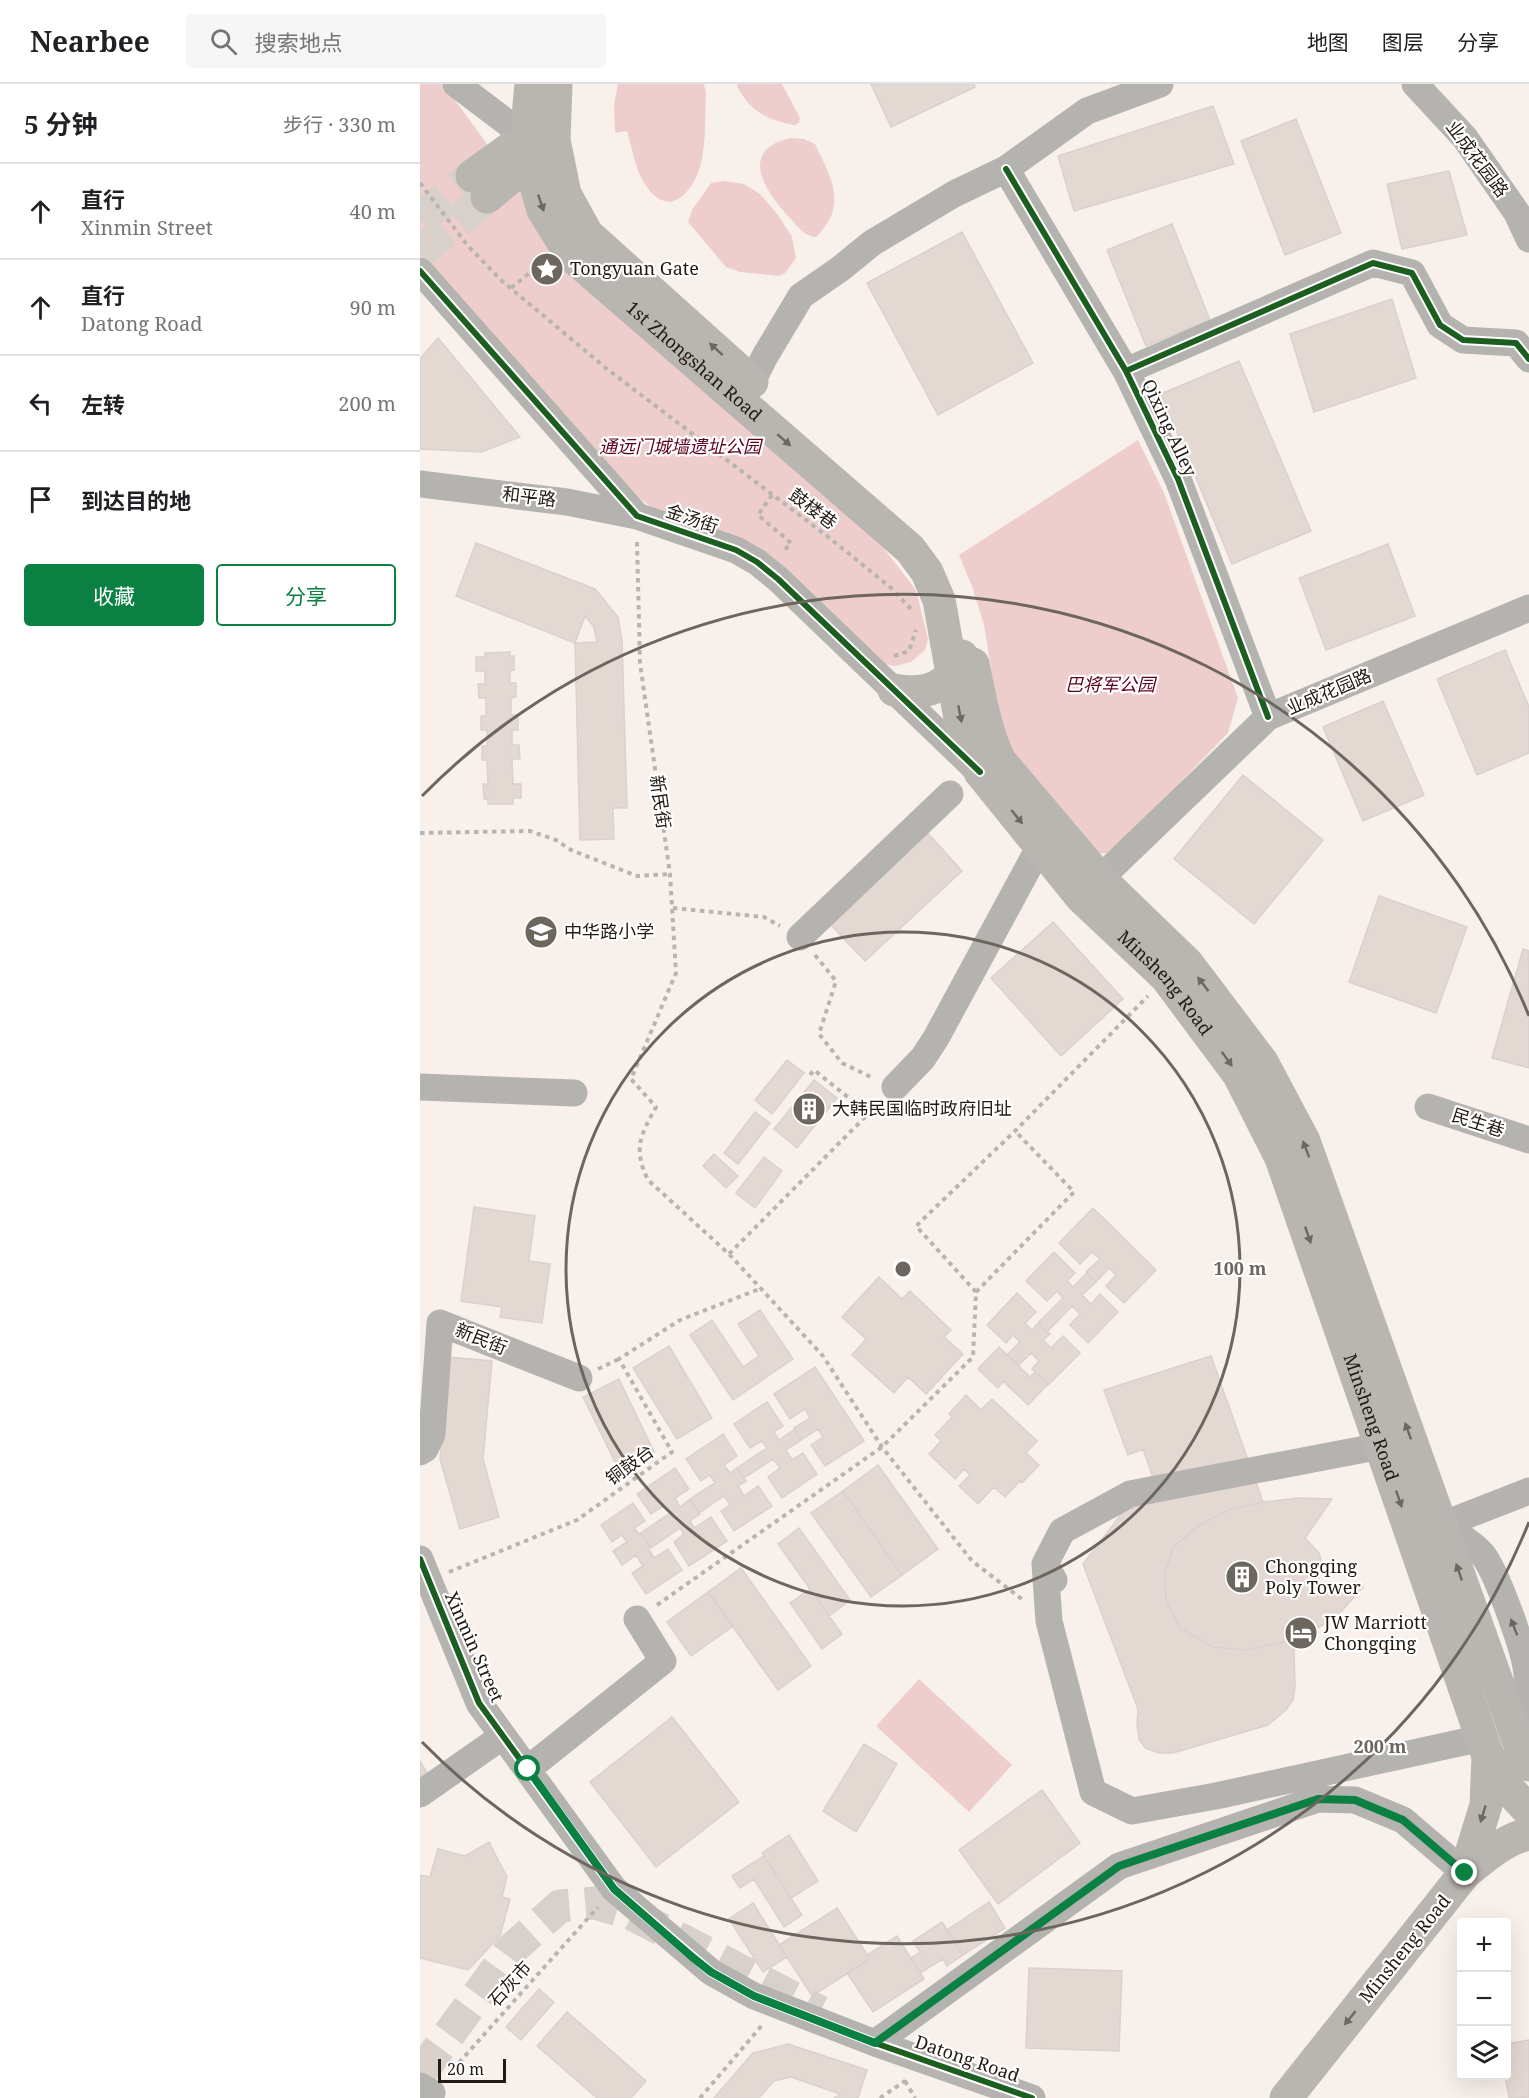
<!DOCTYPE html>
<html lang="zh">
<head>
<meta charset="utf-8">
<style>
	body { margin:0; font-family:"Noto Serif","Noto Sans SC",serif; background:#f6f6f6; color:#202124 }
	.controls { position:absolute; right:18px; bottom:18px; display:grid; overflow:hidden; border-radius:6px; box-shadow:0 6px 24px #0002 }
	.controls button { width:54px; height:54px; display:grid; place-items:center; padding:0; border:0; border-bottom:2px solid #e0e0e0; background:#fff; color:#202124; font:30px sans-serif }
	.scale { position:absolute; left:18px; bottom:15px; width:68px; box-sizing:border-box; padding-left:6px; border:3px solid #221b14; border-top:0; font-size:16px; line-height:21px; white-space:nowrap; color:#221b14; -webkit-text-stroke:4px #fff; paint-order:stroke }
	.stop { position:absolute; width:18px; height:18px; margin:-14px; border:4px solid #0b8043; border-radius:50%; background:#fff }
	.stop.end { background:#0b8043; border-color:#fff; box-shadow:0 2px 6px #0008 }
	.list { margin:0; padding:0; list-style:none }
	h2 { display:flex; justify-content:space-between; align-items:center; height:78px; margin:0; padding:0 24px; font-size:26px }
	h2 small { font-size:20px; font-weight:400; color:#757577 }
	.list li { display:grid; grid-template-columns:39px 1fr auto; gap:18px; align-items:center; box-sizing:border-box; height:96px; padding:0 24px; border-top:2px solid #e0e0e0 }
	.list b { display:block; font-size:22px; white-space:nowrap }
	.list p { margin:0; font-size:20px; white-space:nowrap; color:#757577 }
	.list em { font-size:20px; font-style:normal; color:#757577 }
	.actions { display:flex; gap:12px; padding:18px 24px }
	.actions a { flex:1; padding:14px 0; border:2px solid #0b8043; border-radius:6px; text-align:center; font-size:21px; color:#0b8043 }
	.actions .main { background:#0b8043; color:#fff }
	.icon { flex:none; width:33px; height:33px; fill:none; stroke:currentColor; stroke-width:2; stroke-linecap:round; stroke-linejoin:round }
	.map { position:relative; flex:none; width:1109px; height:2014px; overflow:hidden }
	header { display:flex; align-items:center; gap:36px; box-sizing:border-box; height:84px; padding:0 30px; background:#fff; border-bottom:2px solid #e0e0e0 }
	header strong { font-size:28px }
	nav { display:flex; gap:33px; margin-inline-start:auto; font-size:21px }
	.search { width:420px; height:54px; background:#f6f6f6; display:flex; align-items:center; gap:15px; box-sizing:border-box; padding:0 21px; border-radius:6px; color:#757577; font-size:22px }
	main { display:flex }
	aside { flex:1; background:#fff }
	.map>svg:first-child { display:block }
	.green { fill:#edcecd }
	.building { fill:#e4d8d2; stroke:#dad1cd; stroke-width:1.5; fill-rule:evenodd }
	.lines { fill:none; stroke-linecap:round; stroke-linejoin:round }
	.major-tunnel { stroke:#d8d1cb; stroke-width:33; stroke-dasharray:33 16; stroke-linecap:butt }
	.path { stroke:#b8b5b1; stroke-width:4; stroke-dasharray:4.5 4.5; stroke-linecap:butt }
	.minor { stroke:#b5b3af; stroke-width:27 }
	.major { stroke:#b9b5b0; stroke-width:33 }
	.cycleway-casing { stroke:#fff; stroke-width:10 }
	.cycleway { stroke:#1b5e20; stroke-width:6 }
	.oneway { fill:#6e6862 }
	.oneway2 { fill:#6c6762 }
	.route { stroke:#0b8043; stroke-width:8 }
	.ring { fill:none; stroke:#6d665f; stroke-width:3 }
	.labels { text-anchor:middle; stroke-width:4.5; stroke-linejoin:round; paint-order:stroke }
	.street-label { font-size:18px; fill:#221b14; stroke:#fff }
	.poi-label { font-size:18px; fill:#221b14; stroke:#fff; text-anchor:start }
	.park-label { font-size:18px; font-style:italic; fill:#5d001b; stroke:#fff }
	.centre { fill:#6d665f; stroke:#fff; stroke-width:3 }
	.ring-label { font-size:18px; text-anchor:middle; font-weight:bold; fill:#6d665f; stroke:#fff; stroke-width:4.5; stroke-linejoin:round; paint-order:stroke }
</style>
</head>
<body>
<header>
<strong>Nearbee</strong>
<div class="search"><svg class="icon" aria-label="search" viewBox="0 0 24 24"><circle cx="10" cy="10" r="6"/><path d="M15 15l6 6"/></svg>搜索地点</div>
<nav><a>地图</a><a>图层</a><a>分享</a></nav>
</header>
<main>
<aside>
<h2>5 分钟<small>步行 · 330 m</small></h2>
<ul class="list">
<li><svg class="icon" aria-label="ahead" viewBox="0 0 24 24"><path d="M12 20V5M6 11l6-6 6 6"/></svg><div><b>直行</b><p>Xinmin Street</p></div><em>40 m</em></li>
<li><svg class="icon" aria-label="ahead" viewBox="0 0 24 24"><path d="M12 20V5M6 11l6-6 6 6"/></svg><div><b>直行</b><p>Datong Road</p></div><em>90 m</em></li>
<li><svg class="icon" aria-label="left" viewBox="0 0 24 24"><path d="M17 20v-9H6M10 6l-5 5 5 5"/></svg><div><b>左转</b></div><em>200 m</em></li>
<li><svg class="icon" aria-label="arrive" viewBox="0 0 24 24"><path d="M6 21V4h12l-3 4 3 4H6"/></svg><div><b>到达目的地</b></div></li>
</ul>
<div class="actions"><a class="main">收藏</a><a>分享</a></div>
</aside>
<div class="map">
<svg width="1109" height="2014" viewBox="0 0 1109 2014">
	<rect width="100%" height="100%" fill="#f8f1eb"/>
	<path class="green" d="M0,0h21l11,12 85,116 335,321 44,57 12,49 -3,11 -14,12 -16,4 -15,-3 -94,-89 -126,-61 -27,-19 -213,-238z
		M198,0h86l2,9c-1,21 0,51 -5,70 -8,31 -33,58 -57,20 -9,-14 -12,-36 -17,-52l-12,2 -1,-29z
		M318,0h44l18,34 -1,5 -4,2c-27,-5 -45,-13 -58,-39z
		M371,54l13,1 11,5c16,34 34,61 1,93 -13,-1 -20,-13 -29,-22 -24,-26 -48,-66 4,-77z
		M304,97l20,3 16,10 18,21 14,22 4,21 -11,15 -6,3 -39,-4 -14,-5 -38,-45 4,-12 19,-27z
		M718,356l26,53 74,205 -10,35 -116,120 -18,1 -79,-89 -15,-40 -16,-100 -12,-39 -13,-31z
		M499,1595l93,86 -43,47 -93,-86z"/>
	<path class="building" d="M451,0h103l1,3 -84,40z
		M793,22l21,58 -160,47 -16,-55z
		M876,35l45,114 -56,22 -44,-114z
		M1029,87l18,64 -65,14 -15,-65z
		M752,140l38,96 -64,26 -39,-96z
		M542,148l71,131 -95,52 -71,-132z
		M972,215l24,79 -102,34 -24,-78z
		M18,254l82,99 -39,15 -61,-3v-90z
		M819,277l72,170 -79,33 -71,-170z
		M56,459l119,46 23,28 4,24 5,167h-14l1,31 -34,1 -5,-197 -119,-47zM165,532l9,11 3,15 -22,1z
		M968,460l27,72 -89,34 -27,-72z
		M1085,566l24,57v46l-52,22 -40,-96z
		M90,568v4h4v14h-4v13h6v14l-5,1v17h7v15h-6v15h7l1,14h-8l1,25h8v14h-8v6h-25v-5h-4l-1,-15h5l-1,-24h-5v-14h5v-16h-6v-14h5v-18h-7l-1,-14h7v-13h-9v-14h9v-4z
		M963,617l41,94 -61,26 -40,-94z
		M823,691l80,65 -69,84 -80,-65z
		M507,748l35,39 -97,90 -36,-38z
		M959,812l88,31 -31,86 -87,-31z
		M633,838l70,77 -62,57 -70,-78z
		M1103,865l6,2v117l-37,-10z
		M367,976l17,13 -32,41 -17,-14z
		M394,996l23,18 -40,50 -23,-19z
		M335,1028l15,11 -32,41 -14,-11z
		M294,1070l24,22 -12,12 -23,-22z
		M344,1073l18,14 -27,37 -19,-15z
		M54,1123l61,9 -6,45 21,3 -8,59 -42,-6 2,-10 -41,-6z
		M673,1124l63,62 -32,33 -18,-17 10,-11 -7,-7 -13,14 -10,-10 14,-13 -8,-7 -12,12 -21,-21z
		M634,1168l21,21 -8,8 6,6 14,-14 9,9 -14,13 9,9 9,-10 18,18 -30,31 -18,-18 10,-11 -8,-8 -25,26 -9,-9 25,-25 -6,-7 -10,10 -21,-20z
		M459,1193l23,22 8,-8 41,39 -7,7 19,17 -37,40 -18,-17 -14,16 -42,-38 14,-16 -24,-22z
		M597,1209l19,19 -11,11 7,7 6,-7 9,9 3,2 -7,6 8,8 12,-12 17,17 -32,32 -16,-16 7,-8 -8,-8 -13,13 -11,-11 13,-13 -7,-7 -7,8 -19,-18z
		M340,1226l33,49 -60,41 -43,-65 22,-15 31,47 16,-11 -21,-32z
		M249,1262l43,72 -35,21 -44,-71z
		M579,1263l31,30 5,-5 13,12 -20,21 -25,-24 -5,7 -20,-19z
		M791,1272l52,146 -34,8 -29,15 -26,21 -9,27 1,28 14,27 33,19 35,3 40,-9 17,-7 -11,16 1,37 -2,13 -7,10 -18,15 -95,28h-14l-14,-5 -6,-9 -2,-16 1,-14 -55,-145 46,-60 30,-9 -16,-46 -15,6 -24,-65z
		M29,1273l43,4 -9,98 16,58 -39,12 -20,-70z
		M395,1283l49,74 -39,25 -14,-21 12,-8 -5,-8 -17,11 -7,-12 16,-10 -5,-9 -15,10 -16,-25z
		M199,1295l35,73 -35,18 -36,-73z
		M546,1311l15,15 11,-11 45,42 -11,12 13,12 -17,18 -2,-2 -15,16 -11,-10 -16,17 -19,-18 11,-11 -6,-6 -9,10 -26,-25 12,-13 -6,-6 17,-18 -3,-3z
		M347,1318l16,24 -9,6 5,8 16,-11 6,11 -15,10 6,10 11,-7 14,21 -35,24 -14,-21 12,-9 -7,-9 -29,19 -7,-10 30,-20 -5,-7 -12,7 -16,-24z
		M303,1350l14,22 -13,9 6,8 7,-5 9,13 -8,5 6,10 14,-10 14,20 -38,25 -13,-20 9,-6 -6,-9 -25,17 -9,-14 25,-16 -5,-8 -9,6 -15,-22z
		M458,1381l60,84 -36,26 -59,-84z
		M255,1384l14,21 -14,9 5,9 10,-8 10,15 -10,7 4,7 17,-11 16,24 -38,25 -15,-24 10,-8 -4,-6 -29,20 -10,-15 29,-20 -5,-8 -14,9 -14,-20z
		M423,1407l59,84 -31,22 -60,-84z
		M878,1414l34,1 -27,39 14,15 3,9 -4,20 45,5 -25,28 -22,14 -28,12 -40,9 -35,-3 -33,-19 -14,-27 -1,-28 9,-27 26,-21 29,-15 34,-8z
		M213,1419l12,18 -11,7 5,6 2,-1 9,13 -2,2 6,10 14,-9 14,21 -36,24 -14,-21 11,-7 -7,-11 -14,10 -9,-14 14,-9 -5,-7 -10,7 -11,-17z
		M379,1444l51,72 -21,16 -51,-72z
		M321,1484l70,98 -33,24 -70,-98z
		M390,1505l32,45 -20,15 -32,-46z
		M288,1508l25,34 -42,30 -24,-34z
		M252,1633l67,85 -83,65 -66,-85z
		M444,1660l33,20 -41,68 -33,-21z
		M0,1677l10,17 -10,6z
		M622,1706l38,53 -82,61 -39,-54z
		M369,1751l29,46 -27,17 -29,-45z
		M69,1758l18,35 -5,20 8,2 -10,37 -32,34 -48,-12v-83l10,2 8,-28 27,7z
		M344,1772l38,59 -18,12 -30,-48 -14,9 -8,-12z
		M569,1818l16,26 -42,27 -16,-25z
		M333,1819l34,54 -24,15 -34,-53z
		M417,1824l33,51 -58,37 -33,-51z
		M522,1838l21,33 -16,11 -4,-7 -23,14 -9,-15 9,-6 -7,-11z
		M477,1852l27,43 -51,33 -26,-39 23,-14 -3,-4z
		M609,1884l93,3 -3,80 -93,-3z
		M119,1905l15,13 -33,38 -15,-13z
		M147,1928l79,69 -15,17h-34l-60,-52z
		M1109,1956v57l-20,1 -4,-22h1v-32z
		M368,1960l79,26 -9,28h-24l6,-4 -49,-17 -17,4 -15,17h-45l39,-45z"/>
	<g class="lines">
		<path class="major-tunnel" d="M0,135l52,-43
			M0,168l67,-55
			M0,1990l90,-123 50,-45 35,-3 37,11 188,98"/>
		<path class="path" d="M0,99l48,63 34,35 105,88 220,167 63,51 23,24
			M91,204l32,-26
			M352,411l-14,20 33,28 -9,10
			M217,458l3,121 30,211 6,99 -45,106 25,28c-16,29 -23,42 -8,73l81,74 94,102 59,91 90,114 51,39
			M474,572l15,-5 7,-21
			M0,749l110,-2 26,9 15,10 66,26 33,-2
			M253,824l91,9 16,9
			M395,871l21,26 -17,53 23,29 31,15
			M390,991l4,-5 55,44
			M309,1170l150,-151
			M556,1208l-60,-66 99,-95 133,-135
			M178,1285l21,-10
			M29,1488l128,-52 95,-68 -53,-93 61,-39 82,-32
			M237,1521l225,-158 91,-90 3,-65 98,-100 -59,-61
			M27,1992l151,-169
			M485,1997l10,17
			M280,2014l64,-75
			M460,2014l25,-17 1,-4"/>
		<path class="minor" d="M36,0l70,53
			M995,0l50,54 52,75 12,26
			M586,85l120,202 52,108 90,238
			M0,187l217,245 99,34 21,12 21,17 198,190
			M706,287l247,-108 39,10 28,52 23,15 53,3 13,16
			M332,298l13,-26 36,-60 39,-27 32,-26 82,-49 52,-25 81,-58 73,-27
			M0,400l147,18 70,14
			M666,808l182,-175 261,-109
			M380,853l150,-143
			M0,1003l154,6
			M475,1003l28,-29 13,-20 104,-192
			M1008,1023l101,33
			M0,1368l5,-3 7,-15 8,-111 139,55
			M1022,1441c14,9 30,17 41,30 14,18 43,98 44,120 1,22 -5,46 -7,68
			M1022,1441l87,-34
			M0,1475l59,144 135,186 97,83 43,24 121,47 157,55
			M625,1480l4,57 44,171 39,19 84,-15 266,-58
			M634,1496l-9,-16 17,-33 68,-37 251,-48
			M108,1685l135,-108 -26,-42
			M0,1710l83,-58
			M455,1959l244,-177 199,-67 37,1 48,20 62,53
			M0,2002l12,7"/>
		<g class="major">
			<path id="s1" d="M111,0l-5,53 3,25 14,48 28,45 339,294 17,23 12,28 21,118 8,29 12,25 101,125 85,80 73,98 42,83 207,598 -2,49 -21,68 -179,225"/>
			<path d="M136,0l-2,56 11,54 22,40 165,148"/>
			<path d="M52,92l54,-39 17,2"/>
			<path d="M67,113l56,-47"/>
			<path d="M553,580c7,33 12,66 27,97l100,118 87,84 75,99 42,79 216,605 9,19"/>
			<path d="M474,606c30,6 57,-2 68,-34"/>
			<path d="M1068,1672l16,28 25,27"/>
			<path d="M1045,1789c19,-15 39,-34 64,-39"/>
		</g>
		<g class="cycleway-casing">
			<path id="cycleway" d="M586,85l120,202 52,108 90,238
				M0,187l217,245 99,34 21,12 21,17 202,193
				M706,287l247,-108 39,10 28,52 23,15 53,3 13,16
				M0,1475l59,144 135,186 97,83 43,24 121,47 157,55"/>
		</g>
		<use href="#cycleway" class="cycleway"/>
	</g>
	<defs><path id="oneway-solid" d="M-6-.8H1V-3.2L6.5 0L1 3.2V.8H-6Z" transform="scale(1.5)"/></defs>
	<g class="oneway">
		<use href="#oneway-solid" transform="translate(121 119) rotate(71)"/>
		<use href="#oneway-solid" transform="translate(296 265) rotate(-138)"/>
		<use href="#oneway-solid" transform="translate(364 356) rotate(41)"/>
		<use href="#oneway-solid" transform="translate(540 630) rotate(79)"/>
		<use href="#oneway-solid" transform="translate(597 733) rotate(51)"/>
		<use href="#oneway-solid" transform="translate(783 900) rotate(-127)"/>
		<use href="#oneway-solid" transform="translate(807 975) rotate(54)"/>
		<use href="#oneway-solid" transform="translate(886 1065) rotate(-111)"/>
		<use href="#oneway-solid" transform="translate(888 1151) rotate(71)"/>
		<use href="#oneway-solid" transform="translate(988 1347) rotate(-110)"/>
		<use href="#oneway-solid" transform="translate(979 1415) rotate(71)"/>
		<use href="#oneway-solid" transform="translate(1039 1488) rotate(-109)"/>
		<use href="#oneway-solid" transform="translate(1063 1730) rotate(107)"/>
		<use href="#oneway-solid" transform="translate(930 1934) rotate(129)"/>
	</g>
	<use class="oneway2" href="#oneway-solid" transform="translate(1094 1543) rotate(-111)"/>
	<g class="lines">
		<path class="route" d="M108,1685l86,120 78,68 19,15 43,24 121,47 244,-177 199,-67 37,1 48,20 62,53"/>
	</g>
	<g class="ring">
		<circle cx="483" cy="1185" r="337"/>
		<path d="M1109 1438A675 675 0 0 1 2 1658M2 712A675 675 0 0 1 1109 932"/>
	</g>
	<defs>
		<g id="sight-disc" transform="scale(1.725)"><circle r="9.5" fill="#6d665f" stroke="#fff"/><path d="M0-6L1.8-2.2L6-1.7L2.9 1.2L3.7 5.4L0 3.3L-3.7 5.4L-2.9 1.2L-6-1.7L-1.8-2.2Z" fill="#fff"/></g>
		<g id="school-disc" transform="scale(1.725)"><circle r="9.5" fill="#6d665f" stroke="#fff"/><path d="M0-5L7-2L0 1L-7-2ZM-4 1L0 2.5L4 1V4Q0 6-4 4Z" fill="#fff"/></g>
		<g id="building-disc" transform="scale(1.725)"><circle r="9.5" fill="#6d665f" stroke="#fff"/><path d="M-4-6H4V6H1V3H-1V6H-4ZM-2.5-4.3h1.7v1.8h-1.7ZM.8-4.3h1.7v1.8H.8ZM-2.5-1h1.7V.8h-1.7ZM.8-1h1.7V.8H.8Z" fill="#fff"/></g>
		<g id="hotel-disc" transform="scale(1.725)"><circle r="9.5" fill="#6d665f" stroke="#fff"/><path d="M-6-4.5h1.5V1H6V5H4.5V3h-9V5H-6ZM-4 0a1.8 1.8 0 1 1 3.6 0ZM.5 0V-2.5h3Q6-2.5 6 0Z" fill="#fff"/></g>
	</defs>
	<g fill-rule="evenodd">
		<use href="#sight-disc" x="127" y="185"/>
		<use href="#school-disc" x="121" y="848"/>
		<use href="#building-disc" x="389" y="1025"/>
		<use href="#building-disc" x="822" y="1493"/>
		<use href="#hotel-disc" x="881" y="1549"/>
	</g>
	<g class="labels">
		<g class="street-label">
			<text transform="translate(1057 75) rotate(53)" y="6">业成花园路</text>
			<text dy="6" stroke="none"><textPath href="#s1" startOffset="344">1st Zhongshan Road</textPath></text>
			<text transform="translate(749 344) rotate(65)" y="6">Qixing Alley</text>
			<text transform="translate(109 413) rotate(7)" y="6">和平路</text>
			<text transform="translate(393 425) rotate(37)" y="6">鼓楼巷</text>
			<text transform="translate(272 435) rotate(19)" y="6">金汤街</text>
			<text transform="translate(909 608) rotate(-23)" y="6">业成花园路</text>
			<text transform="translate(240 718) rotate(82)" y="6">新民街</text>
			<text dy="6" stroke="none"><textPath href="#s1" startOffset="1148">Minsheng Road</textPath></text>
			<text transform="translate(1058 1039) rotate(18)" y="6">民生巷</text>
			<text transform="translate(61 1255) rotate(22)" y="6">新民街</text>
			<text dy="6" stroke="none"><textPath href="#s1" startOffset="1634">Minsheng Road</textPath></text>
			<text transform="translate(210 1381) rotate(-36)" y="6">铜鼓台</text>
			<text transform="translate(54 1563) rotate(66)" y="6">Xinmin Street</text>
			<text transform="translate(985 1865) rotate(-51)" y="6">Minsheng Road</text>
			<text transform="translate(90 1900) rotate(-48)" y="6">石灰市</text>
			<text transform="translate(547 1975) rotate(19)" y="6">Datong Road</text>
		</g>
		<g class="poi-label">
			<text x="150" y="191">Tongyuan Gate</text>
			<text x="144" y="854">中华路小学</text>
			<text x="412" y="1031">大韩民国临时政府旧址</text>
			<text x="845" y="1489">Chongqing<tspan x="845" dy="21">Poly Tower</tspan></text>
			<text x="904" y="1545">JW Marriott<tspan x="904" dy="21">Chongqing</tspan></text>
		</g>
		<g class="park-label">
			<text x="260" y="369">通远门城墙遗址公园</text>
			<text x="690" y="607">巴将军公园</text>
		</g>
	</g>
	<circle cx="483" cy="1185" r="9" class="centre"/>
	<g class="ring-label">
		<text x="820" y="1191">100 m</text>
		<text x="960" y="1669">200 m</text>
	</g>
</svg>
<div class="controls">
<button>+</button>
<button>−</button>
<button><svg class="icon" aria-label="layers" viewBox="0 0 24 24"><path d="M12 4l9 5-9 5-9-5zM3 14l9 5 9-5"/></svg></button>
</div>
<div class="scale">20 m</div>
<div class="stop" style="left:108px;top:1685px"></div>
<div class="stop end" style="left:1045px;top:1789px"></div>
</div>
</main>
</body>
</html>
